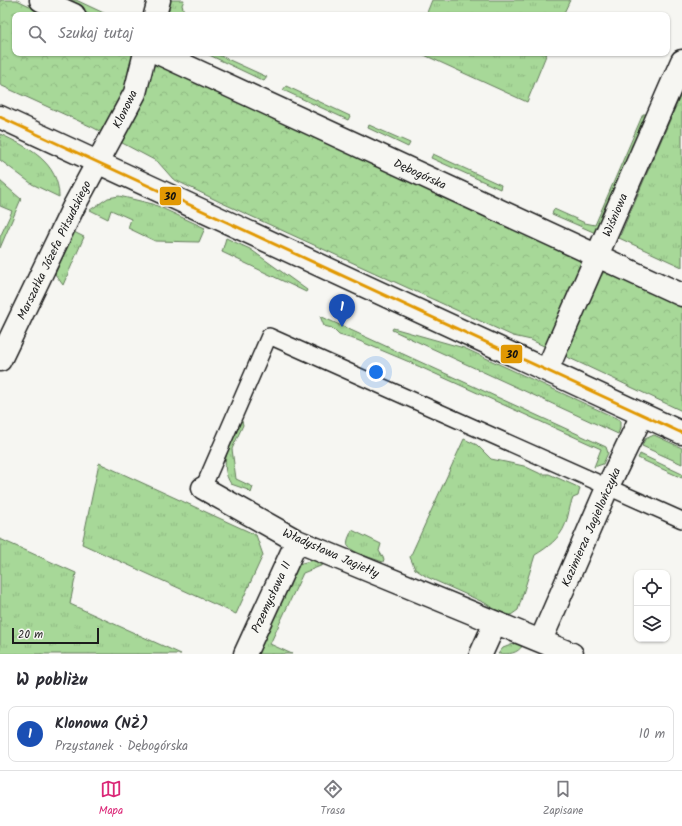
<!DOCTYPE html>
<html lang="pl">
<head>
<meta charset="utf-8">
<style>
	body { margin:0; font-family:Kalam,sans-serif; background:#f7f7f7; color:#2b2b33 }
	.controls { position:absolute; right:12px; bottom:12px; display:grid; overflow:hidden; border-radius:8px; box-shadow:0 1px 3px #0004 }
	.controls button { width:36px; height:36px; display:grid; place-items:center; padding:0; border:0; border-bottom:1px solid #e1e1e2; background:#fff; color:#2b2b33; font:20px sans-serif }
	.scale { position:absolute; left:12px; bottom:10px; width:87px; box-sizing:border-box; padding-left:4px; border:2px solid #1c1c1c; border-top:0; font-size:11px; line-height:14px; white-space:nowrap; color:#1c1c1c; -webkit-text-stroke:3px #f6f6f2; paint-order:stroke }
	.you { position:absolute; left:376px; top:372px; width:14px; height:14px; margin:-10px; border:3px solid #fff; border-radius:50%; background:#1a73e8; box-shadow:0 0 0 6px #1a73e833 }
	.badge { display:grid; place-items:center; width:26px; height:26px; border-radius:50%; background:#db2777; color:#fff; font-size:13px; font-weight:700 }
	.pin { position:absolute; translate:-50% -33px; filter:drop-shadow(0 1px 2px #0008) }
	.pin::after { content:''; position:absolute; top:21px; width:14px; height:12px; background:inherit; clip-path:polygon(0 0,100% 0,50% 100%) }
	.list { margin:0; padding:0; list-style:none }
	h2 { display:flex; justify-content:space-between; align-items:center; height:52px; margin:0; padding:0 16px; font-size:17px }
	h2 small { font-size:13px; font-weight:400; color:#7c7c81 }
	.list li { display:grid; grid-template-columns:26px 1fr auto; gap:12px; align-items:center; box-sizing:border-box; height:56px; margin:0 8px 8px; padding:0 8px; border:1px solid #e1e1e2; border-radius:8px }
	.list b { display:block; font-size:15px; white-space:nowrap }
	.list p { margin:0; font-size:13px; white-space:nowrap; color:#7c7c81 }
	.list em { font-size:13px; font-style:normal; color:#7c7c81 }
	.icon { flex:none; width:22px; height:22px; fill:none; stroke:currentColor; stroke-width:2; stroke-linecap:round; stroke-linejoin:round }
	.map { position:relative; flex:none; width:682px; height:654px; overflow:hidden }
	.search { position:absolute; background:#fff; box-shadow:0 1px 3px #0004; left:12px; right:12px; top:12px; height:44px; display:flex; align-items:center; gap:10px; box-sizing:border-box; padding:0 14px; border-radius:8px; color:#7c7c81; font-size:15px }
	.sheet { height:116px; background:#fff }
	nav { display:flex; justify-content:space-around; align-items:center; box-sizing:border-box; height:56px; border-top:1px solid #e1e1e2; background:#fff; font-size:11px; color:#7c7c81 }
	nav a { display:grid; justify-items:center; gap:2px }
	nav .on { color:#db2777 }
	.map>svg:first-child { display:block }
	.grass { fill:url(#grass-tufts); stroke:#627a5a }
	.forest { fill:url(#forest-crowns); stroke:#627a5a }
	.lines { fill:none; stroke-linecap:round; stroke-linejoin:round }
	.service-casing { stroke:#1c1c1c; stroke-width:18 }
	.minor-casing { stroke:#1c1c1c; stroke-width:25 }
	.secondary-casing { stroke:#1c1c1c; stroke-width:25 }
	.service { stroke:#f6f6f2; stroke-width:15 }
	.minor { stroke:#f6f6f2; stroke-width:22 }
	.secondary { stroke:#f6f6f2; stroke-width:22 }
	.bus-1-casing { stroke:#f6f6f2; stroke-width:6 }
	.bus-1 { stroke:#e19803; stroke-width:3 }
	.labels { text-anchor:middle; stroke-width:3; stroke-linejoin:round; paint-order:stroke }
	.street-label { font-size:12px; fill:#1c1c1c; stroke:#f6f6f2 }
	.line-badge { stroke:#f6f6f2; stroke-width:1.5 }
	.pale-badge-label { font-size:11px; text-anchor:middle; font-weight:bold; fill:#111 }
</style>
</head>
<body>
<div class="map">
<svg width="682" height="654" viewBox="0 0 682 654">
	<defs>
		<pattern id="grass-tufts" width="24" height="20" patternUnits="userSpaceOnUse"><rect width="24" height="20" fill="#a7d898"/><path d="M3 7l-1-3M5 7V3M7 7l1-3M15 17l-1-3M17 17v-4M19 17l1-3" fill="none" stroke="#8fb982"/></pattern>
		<pattern id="forest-crowns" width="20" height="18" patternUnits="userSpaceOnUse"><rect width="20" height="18" fill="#a7d898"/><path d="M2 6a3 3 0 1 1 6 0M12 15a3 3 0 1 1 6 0" fill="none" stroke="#8fb982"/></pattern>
	</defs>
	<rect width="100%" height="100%" fill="#f6f6f2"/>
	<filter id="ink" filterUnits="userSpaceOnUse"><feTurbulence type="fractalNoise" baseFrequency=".025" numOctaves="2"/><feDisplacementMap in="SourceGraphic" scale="8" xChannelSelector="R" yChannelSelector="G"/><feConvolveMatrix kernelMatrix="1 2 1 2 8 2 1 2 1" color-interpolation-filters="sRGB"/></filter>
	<g filter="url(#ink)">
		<path class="grass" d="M58,0h18l32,15h-17z
			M170,0h14l-2,5 3,10h-22z
			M432,0h138l-7,15h-137z
			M205,53h9l53,24 -3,4z
			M420,53h127l-20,49z
			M286,86l64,30 -2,4 -65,-30z
			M682,92v175l-63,-29z
			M643,114h3l-8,23 -40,97 -46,-20 2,-5 31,14 10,2z
			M369,125l41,18 -2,4 -40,-19z
			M0,134c28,13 59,28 59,63l-27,-13 -32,-24z
			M433,154l68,31 -1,4 -69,-31z
			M0,181l21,18 -21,49v-11l12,-26 -12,-5z
			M119,196l34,8 52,24 -6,14 -44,-1 -27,-13 3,-9 -20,-9 -3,9 -18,-9 18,-12z
			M74,232l10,5 -21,48 -8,-11z
			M226,238l24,11 57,41 -1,2 -84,-40z
			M320,316l286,131 2,6 -5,11 -9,3 7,-18 -194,-88 -50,-21 -18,-5 -7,-7 -8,-2z
			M393,328l71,20 154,71 2,1v8l-2,6 -226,-104z
			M242,421l1,4 -11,24 4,30 17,8 -2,6 -3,-3 -17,-6c-13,-20 -1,-40 7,-61z
			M654,435l28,13v16l-40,-18 3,-7z
			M464,439l13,6 14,14 33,7 17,8h8l31,14 -2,8 -5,2c-4,8 -4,18 -8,27 -5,13 -18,23 -30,30l-17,55 -7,5 -10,-1 -16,-11 -58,-26 -12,-8 -5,-12z
			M640,454l42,20v4l-44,-20z
			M99,463l157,72 7,20 -27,59 -154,-70z
			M352,530l29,14 -2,7 5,8 -1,3c-8,-3 -31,-9 -35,-16 -2,-5 2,-11 4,-16z
			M0,539l76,34 -6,31 111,50h-181z
			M314,560l7,2 2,3 -20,8 -33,71 22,10h-39l41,-89z
			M516,643l7,2c-6,9 -13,9 -25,9l5,-6z"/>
		<path class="forest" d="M0,0h17l32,15h-34v38h117l550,253v105l-151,-71 -18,-4 -293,-134 -47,-23 -15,-17 -66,-35 -92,-42z"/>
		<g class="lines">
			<g class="service-casing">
				<path id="service" d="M203,488l66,-152 413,184"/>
			</g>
			<g class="minor-casing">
				<path id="minor" d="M41,0l33,15
					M155,15l4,-15
					M158,53l524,242
					M0,360l73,-152 62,-115 10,-40
					M547,370l135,-309
					M203,488l94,53 275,113
					M541,640l67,-154 34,-71
					M245,654l52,-113
					M481,654l14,-31"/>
			</g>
			<g class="secondary-casing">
				<path id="secondary" d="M0,117l682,316"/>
			</g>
			<use href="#service" class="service"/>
			<use href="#minor" class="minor"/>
			<use href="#secondary" class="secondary"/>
			<g class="bus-1-casing">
				<path id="bus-1" d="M0,117l682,316"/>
			</g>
			<use href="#bus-1" class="bus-1"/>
		</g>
	</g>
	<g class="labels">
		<g class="street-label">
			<text transform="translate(125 109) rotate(-64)" y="4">Klonowa</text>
			<text transform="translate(420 174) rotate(25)" y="4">Dębogórska</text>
			<text transform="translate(615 215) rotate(-67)" y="4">Wiśniowa</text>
			<text transform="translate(54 250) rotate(-64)" y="4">Marszałka Józefa Piłsudskiego</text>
			<text transform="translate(591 527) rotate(-66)" y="4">Kazimierza Jagiellończyka</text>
			<text transform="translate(331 553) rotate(24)" y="4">Władysława Jagiełły</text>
			<text transform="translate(271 597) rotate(-65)" y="4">Przemysława II</text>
		</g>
	</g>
	<g class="line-badge">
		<rect x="159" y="186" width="23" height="20" rx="4" fill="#e19803"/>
		<rect x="500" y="344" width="23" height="20" rx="4" fill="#e19803"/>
	</g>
	<g class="pale-badge-label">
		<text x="170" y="200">30</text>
		<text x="512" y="358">30</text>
	</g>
</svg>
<div class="controls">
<button><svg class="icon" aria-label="locate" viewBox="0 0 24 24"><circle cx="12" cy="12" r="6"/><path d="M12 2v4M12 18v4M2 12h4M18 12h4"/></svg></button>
<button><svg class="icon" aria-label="layers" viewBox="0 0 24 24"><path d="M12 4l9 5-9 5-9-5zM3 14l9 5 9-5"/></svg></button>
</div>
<div class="scale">20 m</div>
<div class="you"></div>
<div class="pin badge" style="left:342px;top:327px;background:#1a4fb4">1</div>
<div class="search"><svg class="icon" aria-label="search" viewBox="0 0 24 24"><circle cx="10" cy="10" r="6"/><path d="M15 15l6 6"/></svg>Szukaj tutaj</div>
</div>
<section class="sheet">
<h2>W pobliżu<small></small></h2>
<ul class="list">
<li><span class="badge" style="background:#1a4fb4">1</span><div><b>Klonowa (NŻ)</b><p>Przystanek · Dębogórska</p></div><em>10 m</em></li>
</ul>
</section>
<nav>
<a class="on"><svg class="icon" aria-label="map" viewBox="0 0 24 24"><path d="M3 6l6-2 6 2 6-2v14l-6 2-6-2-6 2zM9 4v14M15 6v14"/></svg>Mapa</a>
<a><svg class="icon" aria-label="directions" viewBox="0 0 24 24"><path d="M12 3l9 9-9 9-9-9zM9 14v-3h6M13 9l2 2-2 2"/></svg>Trasa</a>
<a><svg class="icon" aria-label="saved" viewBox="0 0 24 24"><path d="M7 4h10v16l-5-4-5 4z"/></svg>Zapisane</a>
</nav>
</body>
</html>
